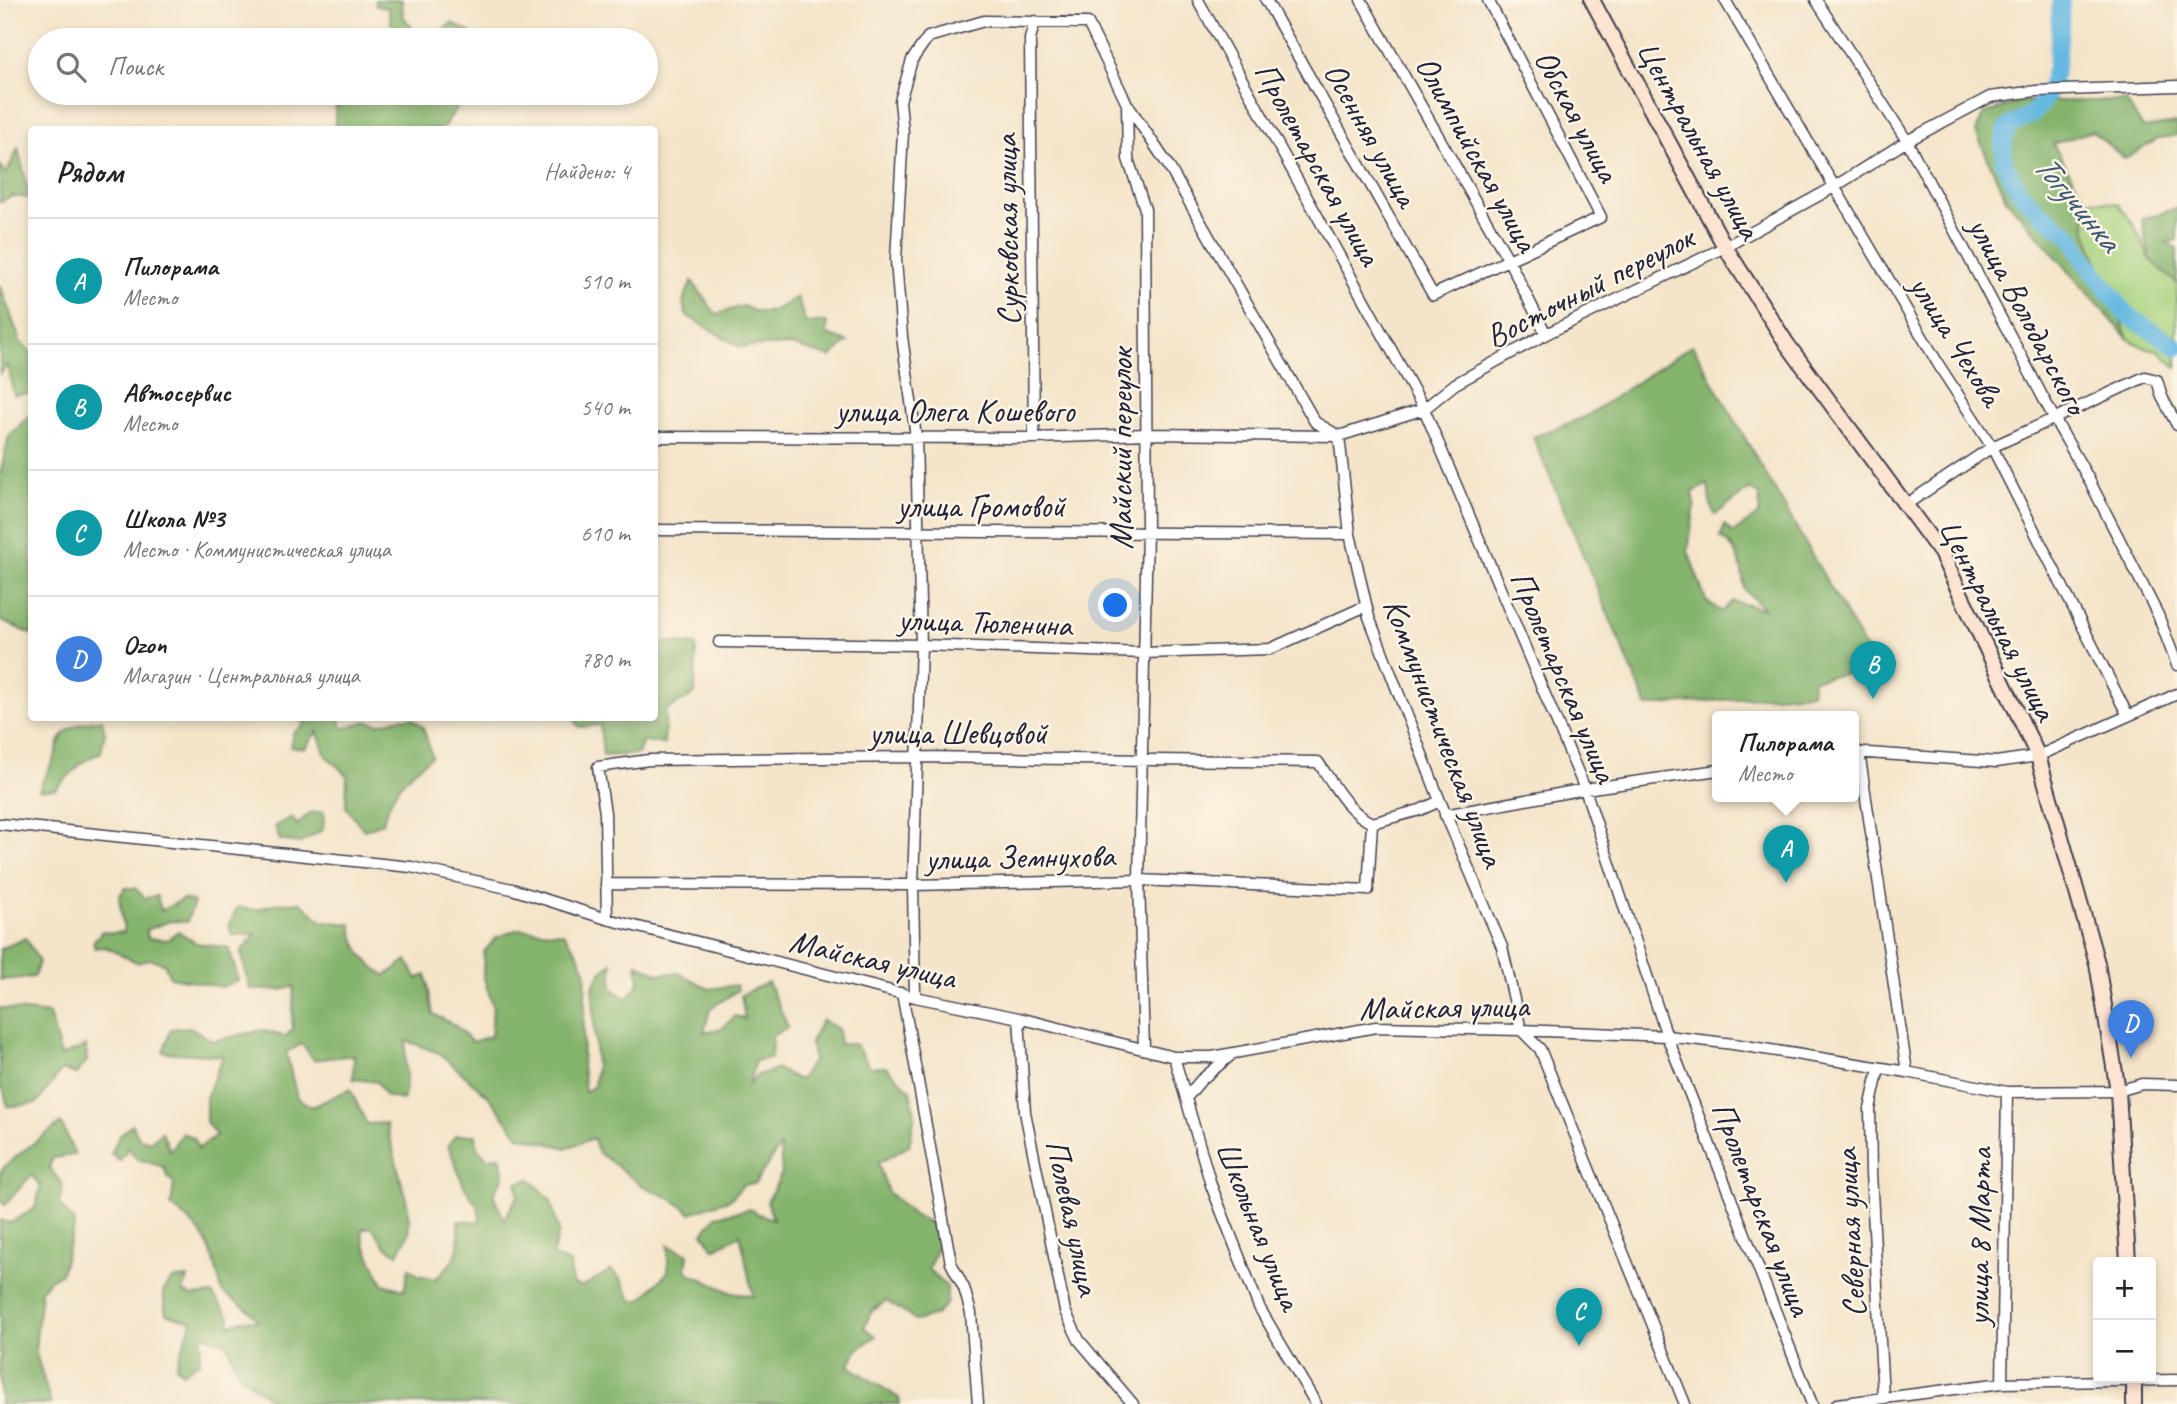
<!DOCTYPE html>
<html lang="ru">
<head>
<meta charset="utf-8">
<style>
	body { margin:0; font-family:Caveat,sans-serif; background:#f6f6f6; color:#222 }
	.controls { position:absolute; right:21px; bottom:21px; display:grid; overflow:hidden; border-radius:7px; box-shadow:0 4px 10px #0003 }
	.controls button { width:63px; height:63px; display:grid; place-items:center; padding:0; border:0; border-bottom:2px solid #e0e0e0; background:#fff; color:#222; font:35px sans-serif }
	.you { position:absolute; left:1116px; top:606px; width:24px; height:24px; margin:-18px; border:5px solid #fff; border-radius:50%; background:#1a73e8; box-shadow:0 0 0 10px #1a73e833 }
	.badge { display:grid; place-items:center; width:46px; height:46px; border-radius:50%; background:#c8321e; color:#fff; font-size:23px; font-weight:700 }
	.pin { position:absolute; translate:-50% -58px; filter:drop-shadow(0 2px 4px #0008) }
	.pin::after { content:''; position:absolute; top:37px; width:24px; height:21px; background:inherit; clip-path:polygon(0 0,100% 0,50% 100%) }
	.popup { position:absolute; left:1712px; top:711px; width:147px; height:91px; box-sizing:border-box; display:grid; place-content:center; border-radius:7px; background:#fff; filter:drop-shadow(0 2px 5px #0005); font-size:23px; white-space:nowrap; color:#767676 }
	.popup b { font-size:26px; color:#222 }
	.popup::after { content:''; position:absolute; left:50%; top:100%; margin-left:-14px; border:14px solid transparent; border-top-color:#fff }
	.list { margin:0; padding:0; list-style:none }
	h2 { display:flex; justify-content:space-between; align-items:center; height:91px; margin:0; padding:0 28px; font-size:30px }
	h2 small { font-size:23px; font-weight:400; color:#767676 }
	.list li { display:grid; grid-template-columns:46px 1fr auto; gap:21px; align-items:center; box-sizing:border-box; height:126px; padding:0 28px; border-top:2px solid #e0e0e0 }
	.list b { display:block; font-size:26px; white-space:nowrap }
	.list p { margin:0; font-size:23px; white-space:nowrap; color:#767676 }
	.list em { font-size:23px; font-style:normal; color:#767676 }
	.icon { flex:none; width:38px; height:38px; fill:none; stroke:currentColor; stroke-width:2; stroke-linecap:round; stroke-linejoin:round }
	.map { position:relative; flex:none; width:2177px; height:1404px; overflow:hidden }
	.search { position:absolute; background:#fff; box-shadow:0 4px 10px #0003; left:28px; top:28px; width:630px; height:77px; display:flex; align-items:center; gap:18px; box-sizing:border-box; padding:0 24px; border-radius:38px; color:#767676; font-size:26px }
	.panel { position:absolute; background:#fff; box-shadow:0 4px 10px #0003; left:28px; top:126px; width:630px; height:595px; border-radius:7px }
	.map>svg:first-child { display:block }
	.green { fill:#a7d27e; stroke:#647a5c; stroke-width:2 }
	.forest { fill:#85b46d; stroke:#546b54; stroke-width:2; fill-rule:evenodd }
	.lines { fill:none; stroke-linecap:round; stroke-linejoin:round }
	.river { stroke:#67b9e2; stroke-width:18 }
	.minor-casing { stroke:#423f50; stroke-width:13 }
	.secondary-casing { stroke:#423f50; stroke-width:18 }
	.minor { stroke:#fff; stroke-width:10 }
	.secondary { stroke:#fde4d1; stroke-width:14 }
	.labels { text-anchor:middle; stroke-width:5; stroke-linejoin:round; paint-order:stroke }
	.street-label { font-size:33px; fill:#22223b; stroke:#fcf5e5 }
	.water-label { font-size:35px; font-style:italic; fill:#3a5775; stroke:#fcf5e5 }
</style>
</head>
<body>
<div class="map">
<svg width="2177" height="1404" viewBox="0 0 2177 1404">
	<rect width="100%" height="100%" fill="#fcf5e5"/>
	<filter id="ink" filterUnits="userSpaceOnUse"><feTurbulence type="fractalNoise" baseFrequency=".0143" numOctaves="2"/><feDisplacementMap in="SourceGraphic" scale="14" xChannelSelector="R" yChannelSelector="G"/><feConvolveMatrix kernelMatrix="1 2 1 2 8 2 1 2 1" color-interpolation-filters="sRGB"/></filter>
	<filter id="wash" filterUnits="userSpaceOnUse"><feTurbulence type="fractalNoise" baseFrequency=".00686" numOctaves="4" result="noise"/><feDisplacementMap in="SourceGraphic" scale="28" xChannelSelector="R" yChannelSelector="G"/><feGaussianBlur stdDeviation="1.57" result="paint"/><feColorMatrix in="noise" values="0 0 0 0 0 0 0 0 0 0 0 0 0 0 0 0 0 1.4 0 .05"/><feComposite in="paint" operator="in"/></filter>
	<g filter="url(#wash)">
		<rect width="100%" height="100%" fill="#f4e4c9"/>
		<path class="green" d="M2085,199l33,5 16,21 16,34 27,25v84l-19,-18 -15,-3 -15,-8 -42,-107z"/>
		<path class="forest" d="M375,0h27l1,16 12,15 20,5 17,-13 19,10 -9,7h-62l-9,-17 -3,-16 -12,-1z
			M357,93h78l24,12 -17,24h-107v-21z
			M2021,101h105l17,27 34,-5v12l-21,5 -31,19 -33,-28 -39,13 32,55 1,33 42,107 -122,-140 -30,-67 7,-18z
			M18,148l12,50 -18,-2 -12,6v-37l6,9z
			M2177,208v32l-10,3 10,5v36l-27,-25 -8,-40z
			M692,281l24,33 27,-8c24,13 32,4 54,-9l9,26 21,-1v13l21,7 -18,15 -38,-12 -52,2 -54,-32 -3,-14z
			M0,285l21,58 10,9v41l-17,2 -7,-30 -7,9z
			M1692,345l185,324 -64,10 -1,14 -165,13 -114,-269 52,-20zM1708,484l2,18 5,13 35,-26 10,6 -1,19 -26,19 -8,-8 -5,13c19,8 23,32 24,51l20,20 -32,-8 -10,11 -16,-11 -18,-50 7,-46 -2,-13z
			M31,414l1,220h-1l-31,-14v-146l9,-38z
			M655,641l41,4 -1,49 -29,16 -2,34 -21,-3 -5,13 -35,2 -3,-31 -21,2 -6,-9h81z
			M301,718h39l2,11 24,-8 14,3 20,-6h12l11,9 9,29c-31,25 -37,30 -50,67l-18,7 -18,-23 1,-32 -21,-19 -9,-25 -12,17 -15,-1 3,-14 12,-8z
			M102,719l3,14 -4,19 -18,10 -28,27 -16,1c4,-11 10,-20 15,-31 3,-5 3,-12 5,-17 9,-18 26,-20 43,-23z
			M324,812l-1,18 -23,13 -20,-3 -5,-14 17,-9 5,8 13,-12z
			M125,888h10l10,10 12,-2 4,15 22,-12 11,3 -7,20 -17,-1 -24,9 2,8 20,2 10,-9 18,12 33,5 9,32 -16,7 -52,-10 -6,-14 -14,-4 -12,4 -33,-16 -10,1 -2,-6 9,-11 9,2 13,-1 -5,-35z
			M300,902l21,19 30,3c4,26 13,37 34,52l22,-16 10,19 9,-4 7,39 22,11 17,17 19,-6 2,-30 -10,-31 1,-23 12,-14 22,-9 45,4 14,19 9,21 -4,93 3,26 9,-6 2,-17 -3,-82 8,-15 11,-9v25l15,11 12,-16 -2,-19 22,10 20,-1 30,16 27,-4 2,5 -28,19 -6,23 19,-4 12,-12 10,3 -4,-24 27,-13 20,45 -16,9 -1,22 -16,3 -6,23 9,-9 19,-6 22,11 15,-20 -4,-17 12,-23 16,9 2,15h15l15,23h16l24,23 5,24 -6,32 -31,17 10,29 24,22 19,9 8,20 -11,26 19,18v16l-11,12 -19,6 -31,-20 -15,11 -7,16 12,8 -19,14 -8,16 50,32 1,6h-624l-39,-32 -10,-29 -25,-8 -3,27 -16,11 -7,-7 16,-45 -26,-7 -3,-22 9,-13 16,-1 -5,14 9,4 20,-2 18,23 -1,9 13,-6 16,1 -8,-10 -28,-19c-10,-43 -14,-59 -51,-86l3,-23 -7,-7 -3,-9 -27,-8 -9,-11 -8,13 -9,-8 9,-18 12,-11 8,15 10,3 12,-10 8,19 12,-18 12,5 4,11 18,-14 -10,-13v-24l17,-42 -60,-4 8,-23 19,-2 23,14 49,-11 24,7 6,-8 2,-43 -13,4 -31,-1 -9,-37 15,-18 -24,1 -3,-9 8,-19 19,3 18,-6zM407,1041l32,12 49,43 31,40 48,12 26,-10 6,15 15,11 27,21 31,14 19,14 40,-14 12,-14 12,-2 25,-37 2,27 -15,29 6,17 -15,-5 -8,-5 -34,7 -13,17 11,16 26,-14c6,21 7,41 14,61l-22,-3 -43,-20 -3,-4 2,-15 -20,-9v27l-26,27 -10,2 -11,-22 -10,-9 -29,17 -10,-3 -2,-21 -18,-7 7,-24 -9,-33 -20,-20 -13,4 1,13 -14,23 -11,-25 11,-18 -4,-20 -12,3 -11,-11 -1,-13h-20l-8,10 16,41 15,23 1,12h-22c2,32 1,37 -23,58l-17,-4 -9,-7 -5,22 -21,-6c-8,-19 -20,-36 -21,-55l10,-2 14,20 12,7 11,-21 -1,-26 -22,-84 -19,1 -17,-35 -38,18 -15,-9 -11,-46 16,-8 12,16 40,-5 -1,24 24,3 9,14 17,4c7,-19 -1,-39 4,-59z
			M26,938l13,24 -5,15 -34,3v-31z
			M0,1008l49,6 12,42 25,-10 1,15 -11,13 -14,-4 -25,33 -29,4 -5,-19h-3z
			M61,1123l14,32 -22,3 -4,9 14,18 -4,19 16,19 -14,50 -13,8 -7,10 -6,59 16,54h-51v-184l10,3 25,-15 6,-22 -10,-11 -26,30 -5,-4v-29c17,-19 40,-33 61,-49z"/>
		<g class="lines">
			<path class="river" d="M2061,0c-2,34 1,84 -26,111 -8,7 -19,10 -28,17l-4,17 1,18 15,28 20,21 33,25 11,21 44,57 50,32"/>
		</g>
	</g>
	<g filter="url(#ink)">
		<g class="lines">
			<g class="minor-casing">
				<path id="minor" d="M1198,0l226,409 161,380 82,247 145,368
					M1266,0l167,295 168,-78 -113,-217
					M1361,0l147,259 38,75
					M1725,0l215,367 52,80 136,269
					M1816,0l91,141 148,279 32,56 71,139 19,50
					M1127,104l1,55 17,50 2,322 -8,349 5,169
					M654,437l380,1 113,-4 192,2 85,-27 31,-25 91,-50 179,-87 109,-60 73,-46 83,-44 46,-6 141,-5
					M1034,438l-4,-399 5,-18
					M1905,505l87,-58 153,-70 12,3 5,17 15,28
					M654,530l696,4
					M719,642l202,3 223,8 126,-4 96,-43
					M1854,752l142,10 42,-6 139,-62
					M1859,752l48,320
					M1445,815l140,-26 133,-19
					M0,824l411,43 101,22 95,30 308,78 104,21 155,39h38l164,-30 145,3 146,6 66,8 174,28 100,20 111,-1 24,-7 35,1
					M606,884l307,1 226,-5 229,10 4,-67
					M607,919l-2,-106 -7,-46 51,-7 267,-3 402,5c16,23 29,49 54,61l48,-13 20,-9
					M902,993l49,270 13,25 7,25 7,91
					M915,997l-2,-112 8,-240 -5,-208 -14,-100 -6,-77 7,-128 -3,-31 12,-41 16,-23 56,-16 104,2 39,81 41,61 147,257 24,14 11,98 19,83 71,184 62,146 19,83 19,19 145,355
					M1019,1018l6,94 40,199 14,29 54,64
					M1174,1057l37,128 48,122 57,97
					M1879,1068l-9,41 1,64 12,224
					M1186,1098l15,-18 29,-24
					M2002,1383l5,-291
					M1837,1404l165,-21 175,-3"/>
			</g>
			<g class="secondary-casing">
				<path id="secondary" d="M1592,0l133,247 62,97 154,209 97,203 59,207 21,128 10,171
					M2134,1404v-26"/>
			</g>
			<use href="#minor" class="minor"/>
			<use href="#secondary" class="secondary"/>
		</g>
	</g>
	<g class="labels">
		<g class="street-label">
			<text transform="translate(1578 115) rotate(62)" y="12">Обская улица</text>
			<text transform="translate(1372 134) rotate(61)" y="12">Осенняя улица</text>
			<text transform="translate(1700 139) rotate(61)" y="12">Центральная улица</text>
			<text transform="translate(1478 153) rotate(61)" y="12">Олимпийская улица</text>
			<text transform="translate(1319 163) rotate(61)" y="12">Пролетарская улица</text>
			<text transform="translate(1006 230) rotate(-91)" y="12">Сурковская улица</text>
			<text transform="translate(1589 286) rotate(-27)" y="12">Восточный переулок</text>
			<text transform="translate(2029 315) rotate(62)" y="12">улица Володарского</text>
			<text transform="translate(1957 340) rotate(58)" y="12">улица Чехова</text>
			<text x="955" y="422">улица Олега Кошевого</text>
			<text transform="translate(1120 449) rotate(-90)" y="12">Майский переулок</text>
			<text x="981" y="517">улица Громовой</text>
			<text transform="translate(1999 619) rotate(63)" y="12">Центральная улица</text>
			<text transform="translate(985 621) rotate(2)" y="12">улица Тюленина</text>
			<text transform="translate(1565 676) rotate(67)" y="12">Пролетарская улица</text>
			<text x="958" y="744">улица Шевцовой</text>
			<text transform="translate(1445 732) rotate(69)" y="12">Коммунистическая улица</text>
			<text transform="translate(1020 856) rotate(-1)" y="12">улица Земнухова</text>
			<text transform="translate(873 958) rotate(13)" y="12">Майская улица</text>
			<text transform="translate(1444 1006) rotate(-1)" y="12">Майская улица</text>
			<text transform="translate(1763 1208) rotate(69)" y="12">Пролетарская улица</text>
			<text transform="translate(1074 1217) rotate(78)" y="12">Полевая улица</text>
			<text transform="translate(1260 1225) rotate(68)" y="12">Школьная улица</text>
			<text transform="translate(1849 1233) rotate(-93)" y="12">Северная улица</text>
			<text transform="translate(1978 1237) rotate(-89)" y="12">улица 8 Марта</text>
		</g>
		<g class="water-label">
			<text transform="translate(2078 202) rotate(50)" y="12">Тогучинка</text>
		</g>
	</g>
</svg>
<div class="controls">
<button>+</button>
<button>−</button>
</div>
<div class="you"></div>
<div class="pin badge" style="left:1786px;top:883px;background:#0f9aa8">A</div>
<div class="popup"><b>Пилорама</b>Место</div>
<div class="pin badge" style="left:1873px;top:699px;background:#0f9aa8">B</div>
<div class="pin badge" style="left:1579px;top:1346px;background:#0f9aa8">C</div>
<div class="pin badge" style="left:2131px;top:1058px;background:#3f7fe0">D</div>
<div class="search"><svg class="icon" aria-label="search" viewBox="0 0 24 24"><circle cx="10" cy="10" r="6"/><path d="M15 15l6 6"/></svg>Поиск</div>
<section class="panel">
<h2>Рядом<small>Найдено: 4</small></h2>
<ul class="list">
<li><span class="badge" style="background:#0f9aa8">A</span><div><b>Пилорама</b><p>Место</p></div><em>510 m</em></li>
<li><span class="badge" style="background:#0f9aa8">B</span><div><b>Автосервис</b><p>Место</p></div><em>540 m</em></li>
<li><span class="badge" style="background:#0f9aa8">C</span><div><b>Школа №3</b><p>Место · Коммунистическая улица</p></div><em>610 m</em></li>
<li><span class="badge" style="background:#3f7fe0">D</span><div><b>Ozon</b><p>Магазин · Центральная улица</p></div><em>780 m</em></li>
</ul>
</section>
</div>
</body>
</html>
